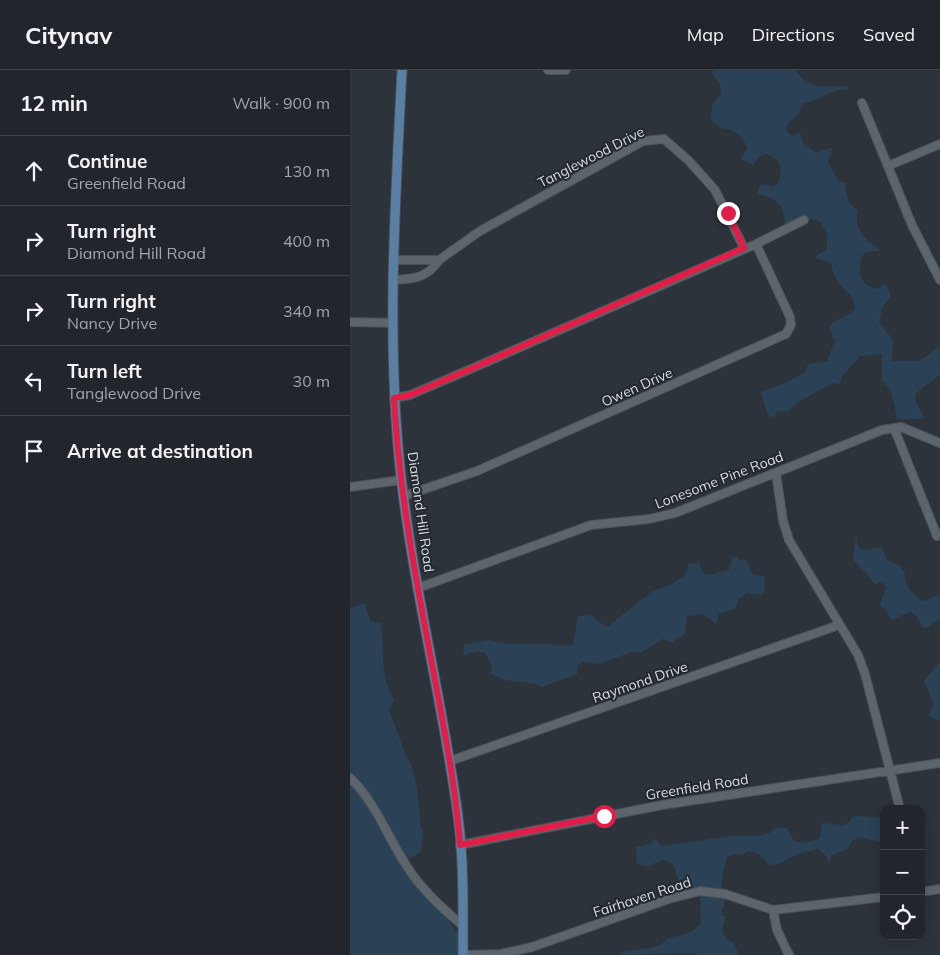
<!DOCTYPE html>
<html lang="en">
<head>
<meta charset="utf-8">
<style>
	body { margin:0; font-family:Mulish,sans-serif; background:#2e3238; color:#f1f3f6 }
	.controls { position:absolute; right:15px; bottom:15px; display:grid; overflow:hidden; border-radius:10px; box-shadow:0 2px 12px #0003 }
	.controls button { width:45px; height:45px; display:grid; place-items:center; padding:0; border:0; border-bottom:1px solid #3f4348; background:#22262c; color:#f1f3f6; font:25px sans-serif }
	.stop { position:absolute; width:15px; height:15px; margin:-11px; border:4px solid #e11d48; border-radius:50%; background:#fff }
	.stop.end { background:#e11d48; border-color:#fff; box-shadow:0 1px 5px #0008 }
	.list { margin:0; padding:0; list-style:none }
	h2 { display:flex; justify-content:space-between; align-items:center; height:65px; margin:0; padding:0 20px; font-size:21px }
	h2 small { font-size:16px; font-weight:400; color:#a2a5a9 }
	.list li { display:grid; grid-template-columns:32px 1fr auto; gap:15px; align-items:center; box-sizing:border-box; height:70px; padding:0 20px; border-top:1px solid #3f4348 }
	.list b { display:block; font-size:19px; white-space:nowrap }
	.list p { margin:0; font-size:16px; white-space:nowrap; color:#a2a5a9 }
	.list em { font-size:16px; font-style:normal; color:#a2a5a9 }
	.icon { flex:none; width:28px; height:28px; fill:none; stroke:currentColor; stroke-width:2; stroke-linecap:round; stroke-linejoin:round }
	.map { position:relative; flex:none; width:590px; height:885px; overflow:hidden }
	header { display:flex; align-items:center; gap:30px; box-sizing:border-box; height:70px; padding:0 25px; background:#22262c; border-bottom:1px solid #3f4348 }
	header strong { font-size:24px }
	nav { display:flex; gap:28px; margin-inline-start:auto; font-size:18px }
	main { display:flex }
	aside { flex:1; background:#22262c }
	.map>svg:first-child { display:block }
	.green { fill:#2a4156 }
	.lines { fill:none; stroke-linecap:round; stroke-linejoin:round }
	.minor-casing { stroke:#4c5157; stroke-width:10 }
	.major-casing { stroke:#4c5157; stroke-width:11 }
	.minor { stroke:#5c646c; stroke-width:8 }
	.major { stroke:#5980a4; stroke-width:9 }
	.route { stroke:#e11d48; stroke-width:6 }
	.labels { text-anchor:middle; stroke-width:4; stroke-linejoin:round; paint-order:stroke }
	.street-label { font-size:14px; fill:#d8dce1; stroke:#232930 }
</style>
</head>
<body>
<header>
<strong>Citynav</strong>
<nav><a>Map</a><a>Directions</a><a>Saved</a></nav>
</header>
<main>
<aside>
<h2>12 min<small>Walk · 900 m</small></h2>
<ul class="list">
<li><svg class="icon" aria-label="ahead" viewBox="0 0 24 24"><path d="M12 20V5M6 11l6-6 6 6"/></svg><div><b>Continue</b><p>Greenfield Road</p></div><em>130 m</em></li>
<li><svg class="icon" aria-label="right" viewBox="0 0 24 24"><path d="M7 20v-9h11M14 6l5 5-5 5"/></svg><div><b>Turn right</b><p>Diamond Hill Road</p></div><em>400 m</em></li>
<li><svg class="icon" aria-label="right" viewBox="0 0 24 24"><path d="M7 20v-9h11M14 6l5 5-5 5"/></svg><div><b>Turn right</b><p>Nancy Drive</p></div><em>340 m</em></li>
<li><svg class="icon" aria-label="left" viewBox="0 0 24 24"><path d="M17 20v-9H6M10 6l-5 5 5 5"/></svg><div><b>Turn left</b><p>Tanglewood Drive</p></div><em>30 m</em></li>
<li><svg class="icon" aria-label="arrive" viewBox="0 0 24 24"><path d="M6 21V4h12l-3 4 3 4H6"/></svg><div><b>Arrive at destination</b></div></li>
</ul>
</aside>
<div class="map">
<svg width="590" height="885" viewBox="0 0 590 885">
	<rect width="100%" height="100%" fill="#2d333a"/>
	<path class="green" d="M364,0h82c11,20 31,17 51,16l2,3c-18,0 -30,11 -47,15l-4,11 -11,9v7l5,5 8,-4 3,11 13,10 17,-6 -5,15 10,18 7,3c1,10 3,22 13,27 -5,18 8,32 23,40 -5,2 -11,0 -16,3 -3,1 -4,7 -5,10 -2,14 3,23 17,26l9,-5 5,12 -9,13 -3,13 14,18 -1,21h27l21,-15v29l-24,18 -1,7 10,19h-28l-6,-29 -9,-9v-27l-22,2 -19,22 -1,7 -7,-2c-11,7 -38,18 -44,28h-12l-3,6 -6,-1 -7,-23 2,-2 15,-5 27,-13 3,-9 19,-3 8,-20 -6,-12c5,-12 18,-10 26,-21 -1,-15 -14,-18 -19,-30 -3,-4 -4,-10 -5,-15l-15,-5 2,-4 9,-4v-15l-6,-13c-13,-7 -24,0 -35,8 -2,-23 -5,-32 -29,-36l4,-11 11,4 6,-4c5,-16 4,-24 -13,-29l-6,3 -6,8 -12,-6 6,-11c-4,-12 -13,-19 -25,-20 -3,-1 -7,-5 -11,-7l1,-16 9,-11 -1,-10 -9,-11z
		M506,466l2,11 6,3 18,-3 5,13 10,4 8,8c-2,11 8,25 19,29l16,-7v25l-8,4 -2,4 -7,1 -6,-11 -7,-5 -19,8 -5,-11 -6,-3 2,-9 5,-10 -6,-5 -6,3c-6,-11 -15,-16 -22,-26z
		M386,486l4,5 6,-2 7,16 11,1 1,12 -3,7 -15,-2 -9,7 -3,9 -16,5 -3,10 -13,-10 -16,2 -2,18 -9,5 -2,4 -11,-4 -23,14 -8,-1 -33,12 -16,-2 -5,4 -1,8 -35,13c-17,-9 -33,-1 -52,-14l2,-7 -7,-13 -8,-2 -13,4 -1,-10 24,-5 16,3 70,2 5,-29 12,-1 17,12 46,-36 17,-6 15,-10 4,-12h10l3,9 6,3 21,-5 3,-12z
		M15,533l5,18 11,3c4,28 -2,50 13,75l-5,11 18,48c10,11 12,51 14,68 0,2 2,4 2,7 0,6 -2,13 -2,19l-16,10 54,73 4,20h-113v-347z
		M588,594h2v55l-2,1 -10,-4 6,-12 -10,-23z
		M503,746l31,1v26l-24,-6 -8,4 -4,8 -16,6 -3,8 -3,-7 -8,-7c-7,2 -15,3 -21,5 -11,5 -17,14 -30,10 -4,-9 -10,-12 -20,-13l-5,4 -9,-1 -6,3 -5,20 -1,18 5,3 -5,16 5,3 -4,12 2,7 11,9 3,9 4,1h-44l-4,-2 -75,2 2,-3c14,-3 39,-2 46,-13l24,-7 10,-8 -1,-28 -16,1 -11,-34 -10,-3 -15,6 -11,-2 -1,-17 15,-3 3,-6 7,8 71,-10 31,-1 7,-2 4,-5h13l7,13 9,2 17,-5 2,-15 20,2 8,-3z"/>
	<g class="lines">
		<g class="minor-casing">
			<path id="minor" d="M198,0h18
				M512,33l50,122 28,55
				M538,96l52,-22
				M44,190h45l41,-29 163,-90 21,-2 25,22 26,29 29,58
				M44,210c19,-1 34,-2 45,-20
				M0,252l43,1
				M44,328l16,-3 63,-27 283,-124 48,-24
				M544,358l43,108
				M426,403l7,48 6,19 69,115 7,19 35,135
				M0,417l51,-7
				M54,426l73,-25 309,-137 5,-9 -1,-8 -34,-73
				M68,518l173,-63 58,-6 26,-6 207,-83 19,-3 39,16
				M100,691l389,-136
				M0,708c25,23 37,58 56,87 14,23 36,43 57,61
				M110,775l202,-40 278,-42
				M571,822l19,-3
				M423,840l4,20 12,25
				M118,885l33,-1 31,-7 137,-48 31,-8 25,3 48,16 111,-13"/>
		</g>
		<g class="major-casing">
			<path id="major" d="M52,0c-7,135 -16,272 -1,407 13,114 42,226 57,339 6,46 5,93 5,139"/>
		</g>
		<use href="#minor" class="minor"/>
		<use href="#major" class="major"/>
	</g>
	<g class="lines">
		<path class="route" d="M254,746l-144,29c-4,-56 -15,-111 -25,-165 -18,-94 -36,-187 -41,-282l16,-3 63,-27 271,-120 -16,-35"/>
	</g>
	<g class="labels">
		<g class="street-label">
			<text transform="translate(241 87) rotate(-27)" y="5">Tanglewood Drive</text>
			<text transform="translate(287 317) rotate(-24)" y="5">Owen Drive</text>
			<text transform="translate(369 410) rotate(-21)" y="5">Lonesome Pine Road</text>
			<text transform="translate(71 442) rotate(82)" y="5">Diamond Hill Road</text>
			<text transform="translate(290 612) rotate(-19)" y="5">Raymond Drive</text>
			<text transform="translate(347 717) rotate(-9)" y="5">Greenfield Road</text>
			<text transform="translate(292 827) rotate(-18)" y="5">Fairhaven Road</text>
		</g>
	</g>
</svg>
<div class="controls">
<button>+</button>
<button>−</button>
<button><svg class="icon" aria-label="locate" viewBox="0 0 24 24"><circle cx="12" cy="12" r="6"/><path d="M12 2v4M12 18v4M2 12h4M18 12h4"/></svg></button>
</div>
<div class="stop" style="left:254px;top:746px"></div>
<div class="stop end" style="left:378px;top:143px"></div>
</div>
</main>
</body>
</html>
